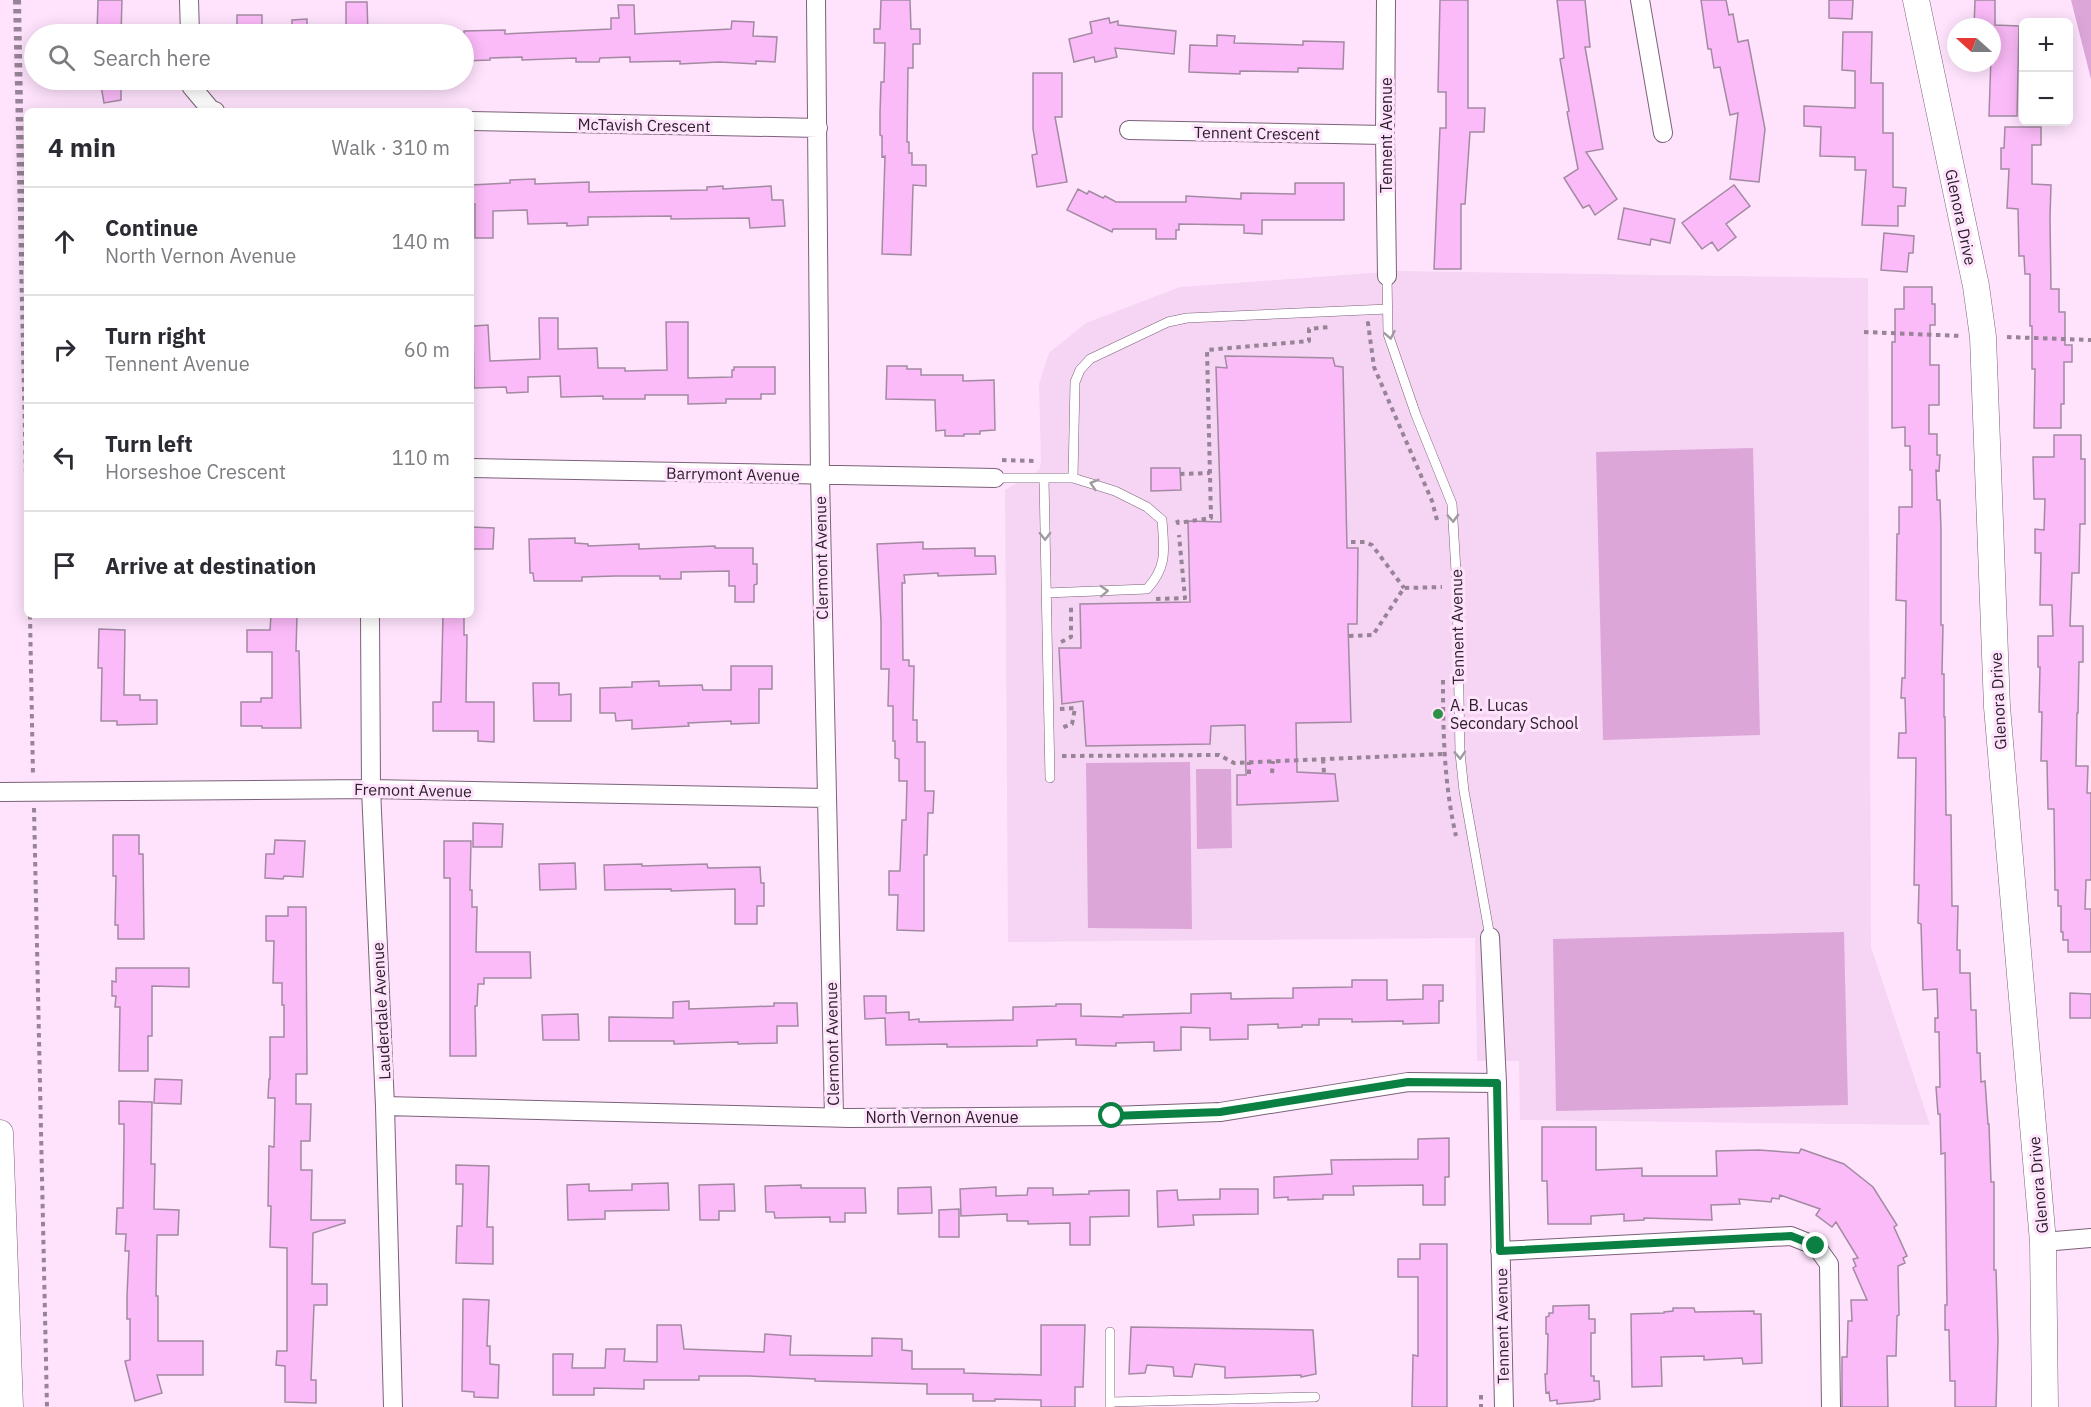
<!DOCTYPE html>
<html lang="en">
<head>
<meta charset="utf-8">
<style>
	body { margin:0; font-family:"IBM Plex Sans",sans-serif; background:#f2f2f3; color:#2b2b33 }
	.controls { position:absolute; right:18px; top:18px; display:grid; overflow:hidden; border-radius:9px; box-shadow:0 3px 15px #0003 }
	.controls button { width:54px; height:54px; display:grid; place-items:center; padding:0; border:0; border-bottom:2px solid #e1e1e2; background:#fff; color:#2b2b33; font:30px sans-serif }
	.compass { position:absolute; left:1947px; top:18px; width:54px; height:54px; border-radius:50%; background:#fff; box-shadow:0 3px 15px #0003; rotate:291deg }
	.stop { position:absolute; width:18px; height:18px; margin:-14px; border:4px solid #0b8043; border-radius:50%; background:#fff }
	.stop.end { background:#0b8043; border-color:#fff; box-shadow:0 2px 6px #0008 }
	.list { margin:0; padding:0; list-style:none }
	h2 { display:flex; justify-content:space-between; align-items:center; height:78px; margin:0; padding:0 24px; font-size:26px }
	h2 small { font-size:20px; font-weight:400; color:#7c7c81 }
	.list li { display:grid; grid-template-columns:39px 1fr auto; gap:18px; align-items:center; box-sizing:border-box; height:108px; padding:0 24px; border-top:2px solid #e1e1e2 }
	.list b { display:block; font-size:22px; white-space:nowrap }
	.list p { margin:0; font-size:20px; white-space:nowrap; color:#7c7c81 }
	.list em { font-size:20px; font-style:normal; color:#7c7c81 }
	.icon { flex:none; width:33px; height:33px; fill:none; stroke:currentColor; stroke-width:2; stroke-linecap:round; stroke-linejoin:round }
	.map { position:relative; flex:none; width:2091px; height:1407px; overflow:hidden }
	.search { position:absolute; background:#fff; box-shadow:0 3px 15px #0003; left:24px; top:24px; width:450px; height:66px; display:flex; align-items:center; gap:15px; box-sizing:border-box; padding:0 21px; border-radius:33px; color:#7c7c81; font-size:22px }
	.panel { position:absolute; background:#fff; box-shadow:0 3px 15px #0003; left:24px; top:108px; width:450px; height:510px; border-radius:9px }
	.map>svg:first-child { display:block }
	.built { fill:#f6d4f4 }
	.green { fill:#dca6d9 }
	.building { fill:#fbbaf8; stroke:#a38aa2; stroke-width:1.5 }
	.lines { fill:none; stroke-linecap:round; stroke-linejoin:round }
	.lane-casing { stroke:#7a6278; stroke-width:10 }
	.street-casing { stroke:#7a6278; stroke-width:20 }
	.secondary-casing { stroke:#7a6278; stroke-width:27 }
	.path { stroke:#978496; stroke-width:4; stroke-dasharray:4.5 4.5; stroke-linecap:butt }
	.lane { stroke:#fff; stroke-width:9 }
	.street { stroke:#fff; stroke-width:18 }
	.secondary { stroke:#fff; stroke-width:26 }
	.oneway { stroke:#a09ba0 }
	.route { stroke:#0b8043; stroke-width:8 }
	.poi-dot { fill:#2c9045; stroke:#ffe3fd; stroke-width:2 }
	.labels { text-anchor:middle; stroke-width:6; stroke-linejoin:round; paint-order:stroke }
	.street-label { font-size:16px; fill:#2c212b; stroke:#ffe3fd }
	.poi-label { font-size:16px; fill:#2c212b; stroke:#ffe3fd; text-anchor:start }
</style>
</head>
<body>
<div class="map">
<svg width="2091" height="1407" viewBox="0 0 2091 1407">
	<rect width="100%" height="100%" fill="#ffe3fd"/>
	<path class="built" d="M1398,271l470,7 3,669 59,178 -410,-5 -1,-59h-42l-2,-123 -467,4 -3,-452 34,-20 2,-8 -2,-78 10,-31 37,-30 94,-36z"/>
	<path class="green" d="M2071,0h20v79z
		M1753,448l7,287 -157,5 -7,-288z
		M1190,762l2,167 -104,-1 -2,-165z
		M1196,769h35l1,79 -35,1z
		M1844,932l4,173 -292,6 -3,-172z"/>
	<path class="building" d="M98,0h24l-1,34h-24z
		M881,0h29l1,29h9v15h-7v24h-5l-1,74h2v11h3v12h14v21l-13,-1 -2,70 -29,-1 3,-98 -3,1v-21l-2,-1v-22l1,-31h3l1,-39h-11v-14h6z
		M1440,0h28v108h17l-1,24h-14l-5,72h-4v65h-27l6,-141h6v-36h-8z
		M1557,0h28l5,47h-5l18,102 -17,3 31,47 -22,16 -6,-10 -6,3 -19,-30 14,-9 -11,-57 2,-1 -9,-52 4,-1z
		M1701,0h25l3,15 4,-1 5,28 10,-2 17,89 -6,53 -29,-3 8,-66 -8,2 -10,-48 -6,1 -3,-19h-3z
		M1829,0h24l-1,19 -23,-1z
		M1975,0h20v25l24,1 -2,90h-28l3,-89h-18z
		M346,2h21l1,32h-22z
		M618,5h16l1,29 96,-5 1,-8 22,1 -1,14 24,1 -2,25 -19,-1v3l-37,-2 -39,2v-3l-50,1v-5l-30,1 -1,4h-23v-4l-54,2v-3l-32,1v2l-26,1v-30l41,-1v4l106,-5v-11h8z
		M237,15h25v19h-25z
		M1109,18l1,5 8,-2v4l58,6 -2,23 -59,-6 2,9 -22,5 -1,-5 -20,5 -5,-23 23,-6 -2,-11z
		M307,19v15h-15v-14z
		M1843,32h29l-1,51h12v50h10v54l13,1 -1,18h-7v20l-36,-1 4,-55h-11v-13l-35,-1 1,-29 -17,-1v-20l51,2v-37l-13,-1z
		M1217,35l18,1 -1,7 69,2v-4l41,1 -1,27 -45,-1v4l-58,-1v3l-51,-2 1,-27 27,1z
		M1033,73h29v44h-7l12,65 -30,5 -5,-32 5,-1 -4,-25z
		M100,80h21v20l-17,3z
		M2005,127h36v18h-9v39l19,1 -1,32 1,72h8v23h6v33h7v17h-8v42h-3v24h-27l1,-59h-3v-43h-2v-52h-5l-1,-18h-5l-1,-47 -11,-1 2,-39h-8v-21h3z
		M535,179v5l54,-2v10l118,-2v-3l16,-1v3l48,-3 1,14h11l2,26 -35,2 -1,-10 -78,1v-3l-83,1v8l-21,1v-3l-39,1 -1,-14 -34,1v27h-18v-34h-4v-19l39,-2v-3z
		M1295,183h49v37h-82v14l-18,-1v-8l-65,-1v6h-3v9h-20v-10h-43l-1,3 -45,-22 11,-21 9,5 2,-3 14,7 2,-2 11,6h70v-6l55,3v-6l54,1z
		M1734,185l16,21 -24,18 10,13 -18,14 -6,-9 -10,7 -20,-26z
		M1624,208l51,11 -5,24 -19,-4 -1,6 -32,-6z
		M1884,233l30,3 -1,17h-4l-2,19 -26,-2z
		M1904,287h28v17h3v21h-5v40h9v40h-10v29h8v21h3l-1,16 -3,-1 1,30h3l1,30v95h2l-1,49h2v43h1l1,98h5l1,91h6l-1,44h3v23h10l1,37h5l1,43h3l1,29 4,-1 3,43h1l2,58h3v88h2l2,70 -2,67h-41v-26h-5l-1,-51h-4v-25h2l-2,-152 -4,1 -1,-40h-2l-2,-27h4l-1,-55h-4v-14h3l-1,-29 -14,1 -2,-66 -3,-1 1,-38h-5l2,-127h-18l1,-25h7l-1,-35h-4l1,-20h3l1,-77 -10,-1 1,-66h2v-27h13v-37h-2v-24h-5v-19l-13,1v-86h3v-33h9z
		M539,318h19v31l39,-1 1,20h27v3l42,-1 -1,-48h22v56l44,-1v-7h2v-3h41v27h-14v5h-35v4l-38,1v-9h-43v4h-42v-3l-42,1 -1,-21 -32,1v15l-21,1 -1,-6 -32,1 -1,-62 15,-1 2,36 50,-2z
		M1225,356l108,2 2,8 8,1 4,181h11l-1,76h-9l3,98 -55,1 1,49 38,2 3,27 -101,4v-30h9l-1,-50 -34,1 -1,18 -124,2 -3,-45 -21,3 -3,-56h22l-1,-44 110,-2 -2,-81 33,1 -5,-155 11,1z
		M887,366h20v3h14v6h42v6l31,-1 1,50 -15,1v3h-16v2h-19v-6l-9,1 -1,-31 -49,-1z
		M2054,435h27v24h4v65h-5l-1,49h-7l-2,53h13v36h-4l-1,51h-1l-1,53h12l-1,27h4v87h-5l-1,29h6v43h-23v-12h-5v-8h-2v-26h-3v-16h-3l-1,-81h-6l-1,-48h-6l1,-49h-3l1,-45h-2v-31h15l-1,-31h-12l1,-52h-6v-24l9,1 1,-31h-11l-1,-42h21z
		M1151,468h29l1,22 -30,1z
		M471,527l23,1 -1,21h-22z
		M575,538v5l13,1v2l51,-2v5l76,-3v2h38v16h4v20l-3,1v17h-19v-16h-6v-15l-48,1v7h-21v-3h-44l-34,1v4h-48l-1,-8h-3l-1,-34z
		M923,542v7l52,-1v8h20l1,18 -58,2v-3l-34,2 1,8h-3l1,77h6v6h5l-1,54h4v22h8v49h9l-1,22h-5l-1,42h-3v76l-27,-1 1,-35h-9v-24h11l2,-51h4l1,-39h-8v-22l-4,-1v-17h-2v-35h-5l1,-37h-8v-47l-4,-78z
		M271,615h26l-1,36h3l2,77h-39v-2h-21v-24h20v-4h11v-46h-25v-22h23z
		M443,615h21v20h3l-1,67h28v40l-16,-1v-10h-45v-29h8z
		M99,629l26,1 -1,65h16v5h17v24l-40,1v-4h-16l1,-53h-4z
		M731,666h41v23h-13v34l-28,1v-3l-43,2 1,3 -57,3v-9l-16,1 -1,-8h-15v-25l32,-1v-5l27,-1v5l43,-1 1,5h28z
		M533,683h26v12l12,-1v27h-37z
		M473,823l30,1 -1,23h-29z
		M113,835h26v19h4l1,85h-26v-14h-3l1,-49h-3z
		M275,840l30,1 -2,36 -19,-1 -1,3 -18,-1 1,-24h8z
		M444,841h27l-1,49h2v17h5l-1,45h54l1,26h-47v6h-6l-1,22h-2l1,50h-26v-178h-6z
		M575,863l1,26 -36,1 -1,-26z
		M642,864v2l65,-2 1,4 52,-1 1,16h3v23h-7v18h-22v-35l-64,2v-2l-66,1 -1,-25z
		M288,907h18l1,167h-11v30h15l-1,37h-9v29h11l-1,50h34v3l-32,10 -1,51h15v21h-13l-3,75h5v23l-31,-1v-36l-9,-1 1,-14h10v-103l-17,-1 1,-41h-3l1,-60 5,1 1,-49h-7l1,-19h1v-42h14v-32h-2v-22h-9l1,-42h-8v-25h22z
		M116,968h73v19l-37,-1v50h-4v35h-29l1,-64h-5l1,-11h-4v-15l4,1z
		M1352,980h35v20l36,-1v-14h20v16h-4v22l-36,1v-3l-51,1v-3h-33v6h-17v2l-24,1v-4l-30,1v14l-38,1v-12l-29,-1v23l-27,1v-9l-38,1v3l-40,-1v-6l-39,1v6l-90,1v-3l-61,1 -1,-27 -20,1 -1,-23h22v17l23,-1v8l10,-1v3l94,-2v-13l43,-1v-2h25v12l42,1v-2l68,-2v-19l40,-1v6l62,-1v-10l59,-1z
		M2070,993l21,1v24h-21z
		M689,1001v8l85,-3v-3h23l1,23h-21v17l-39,1v-2l-64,2v-3h-65v-24l64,1v-16z
		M578,1014l1,26h-36l-1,-25z
		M155,1079l27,1 -1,24 -27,-1z
		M119,1101l33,1 -1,62h4l-1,45 25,1 -1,25h-21l-1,61h2v45h45v34h-46l5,18 -27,8 -10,-40 5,-1v-41h-3v-23l2,-45h-4l1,-17h-10l1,-26h6l1,-70v-14h-5z
		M1542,1127h54v43l46,-2v8h75l-1,-25 43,-1 40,3 2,-4 43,15 29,23 24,38 -3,2 13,29 -4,2 2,5 -7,3 1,49 -2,1 -1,40h-9l1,51h-46v-50h5l1,-36h4l-1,-21h16l-14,-32 3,-2 -3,-7 5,-1 -22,-36 -4,5 -16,-12 4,-6 -40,-14 -1,4 -7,-1 -1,4 -32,-3 1,5 -29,1 1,15 -68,-2v2l-20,1v-7l-33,2v8h-43l-1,-43h-5z
		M1449,1138v39h-4v28h-22v-20l-70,1 1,9h-31v4l-35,1v-3l-14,1v-21l58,-3 -1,-14 87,-1v-20z
		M456,1165l33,1 -2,61h6v37l-37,-1 1,-37h5l1,-42h-7z
		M668,1183l1,27 -64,1v8l-37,1 -1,-35 22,-1v7l43,-1v-6z
		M734,1184l1,27h-16v9h-19l-1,-35z
		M801,1185v3h64l1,25h-21v9h-15v-5l-55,1 -1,-6h-8l-1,-26z
		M931,1187l1,26 -34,1v-26z
		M996,1187v9l31,-1 1,-7h25v7l36,-1v-3l40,-1v26l-39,1v28h-20v-22l-42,1v-3h-21v-7l-46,2 -1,-27z
		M1220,1189h38v25l-65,1 1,10 -36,2 -1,-36 20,-1 1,10 42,-1z
		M959,1209v28h-20v-27z
		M1420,1244h27v163h-35l1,-52 5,1v-79h-20v-18h22z
		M463,1299l26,1 -2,46h3v18l9,1 -1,33 -24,-1v-5l-12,-1z
		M1589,1305v14h6v14h-4v43h3v5h5l1,18 -6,1v1l-37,3v-4l-7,1 -1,-9 -3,1 -1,-19h2l1,-40h-2v-17l3,-1v-3h4v-7z
		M1673,1308h21l1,4 59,-1v3h7l1,49 -19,1 -1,-6 -38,2v-4l-43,1 1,29 -30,1 -1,-73 33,-1v-1l9,-1z
		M657,1325h24l3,24 80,3 1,-18 26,2 -1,19 82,1v-18l30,1v11l10,1v18h52v4l77,2v-50h44l-2,62h-8v20h-34v-7l-46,-1v2h-22v-7h-46v-10l-112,-3v-2l-66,-3h-50v4h-55v9l-50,-1v7h-41v-41h20l-1,14h33l1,-19h19l-1,12 33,1z
		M1131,1327l182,3 3,44 -15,3v-2l-76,3v-11l-30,-3 -3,13 -18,-1 -1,-9 -26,-2 -2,8 -16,1z"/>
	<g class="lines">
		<g class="lane-casing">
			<path id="lane" d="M1387,276l1,58 28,81 36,89 5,84 3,165 4,38 26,146
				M995,478h78l42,13 32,16 15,13c2,29 6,46 -15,69l-101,4
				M1073,478l2,-96 5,-12 10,-11 78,-37 19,-4 201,-9
				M1044,479l6,299
				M1110,1402l205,-5
				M1110,1407v-75"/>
		</g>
		<g class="street-casing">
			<path id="street" d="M189,0l1,34
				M816,0l4,476 14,641
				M1386,0l-1,135 2,141
				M1640,0l23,133
				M191,80v6l20,24 4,1
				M471,121l347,7
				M1129,130l256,5
				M471,468l524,10
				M370,615l1,174 14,317 8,301
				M0,792l371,-3 455,9
				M1490,937l7,146 7,324
				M385,1106l465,12 262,-2 108,-4 188,-30 89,1
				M2043,1242l48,-4
				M1500,1251l291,-15 25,10 13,18 2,143"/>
		</g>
		<g class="secondary-casing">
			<path id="secondary" d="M1916,0l60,286 7,51 14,370 46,535 2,165
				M0,1133l10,274"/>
		</g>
		<path class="path" d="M15,0l12,520
			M19,0l5,268
			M1367,324l1,-1 6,44 58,134 5,19
			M1864,332l98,4
			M2007,337l84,3
			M1002,460l34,1
			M1180,474l30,-1
			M1177,520l1,3 33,-5 -4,-168 102,-9v-12l20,-2
			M1351,542h14l7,3 32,43
			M1156,599l29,-1 -6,-63
			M30,615l3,161
			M1349,636l24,-1 31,-47 38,-1
			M1061,642l10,-5v-32
			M1443,680c0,53 1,104 13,156
			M1060,709l15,-1 -3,16 -11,4
			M1062,756l157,-1 15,8 209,-9
			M1323,759l1,14
			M1272,773l1,-12
			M1249,774v-12
			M34,808l13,599
			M1481,1395v12"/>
		<use href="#lane" class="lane"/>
		<use href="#street" class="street"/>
		<use href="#secondary" class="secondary"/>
	</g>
	<defs><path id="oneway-chevron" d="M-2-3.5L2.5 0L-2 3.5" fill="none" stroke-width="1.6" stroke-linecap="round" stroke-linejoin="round" transform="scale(1.5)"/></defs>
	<g class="oneway">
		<use href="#oneway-chevron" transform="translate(1390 335) rotate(79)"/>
		<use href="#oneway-chevron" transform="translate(1094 484) rotate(-163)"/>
		<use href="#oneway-chevron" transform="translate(1453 518) rotate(87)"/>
		<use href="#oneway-chevron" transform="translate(1045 536) rotate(89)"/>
		<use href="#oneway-chevron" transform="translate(1104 591) rotate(-3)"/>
		<use href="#oneway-chevron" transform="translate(1460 755) rotate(86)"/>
	</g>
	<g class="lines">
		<path class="route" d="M1112,1116l108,-4 188,-30 89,1 3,168 291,-15 25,10"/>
	</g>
	<circle class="poi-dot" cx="1438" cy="714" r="6"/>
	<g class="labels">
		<g class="street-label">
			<text transform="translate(644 125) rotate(1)" y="6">McTavish Crescent</text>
			<text transform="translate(1257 133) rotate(1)" y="6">Tennent Crescent</text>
			<text transform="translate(1386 135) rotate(-90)" y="6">Tennent Avenue</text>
			<text transform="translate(1961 217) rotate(78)" y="6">Glenora Drive</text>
			<text transform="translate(733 474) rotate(1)" y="6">Barrymont Avenue</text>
			<text transform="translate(821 558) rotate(-91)" y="6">Clermont Avenue</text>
			<text transform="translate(1457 627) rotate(-91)" y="6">Tennent Avenue</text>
			<text transform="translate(1998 701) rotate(-93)" y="6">Glenora Drive</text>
			<text transform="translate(413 790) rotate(1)" y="6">Fremont Avenue</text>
			<text transform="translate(381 1011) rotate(-93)" y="6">Lauderdale Avenue</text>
			<text transform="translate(832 1044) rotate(-91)" y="6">Clermont Avenue</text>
			<text x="942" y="1123">North Vernon Avenue</text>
			<text transform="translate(2038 1185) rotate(-95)" y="6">Glenora Drive</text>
			<text transform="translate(1502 1326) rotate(-91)" y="6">Tennent Avenue</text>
		</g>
		<g class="poi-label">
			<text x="1450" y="711">A. B. Lucas<tspan x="1450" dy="18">Secondary School</tspan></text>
		</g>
	</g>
</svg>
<div class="controls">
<button>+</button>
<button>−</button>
</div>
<svg class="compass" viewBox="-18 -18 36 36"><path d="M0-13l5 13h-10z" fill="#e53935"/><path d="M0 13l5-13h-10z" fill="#7c7c81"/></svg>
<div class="stop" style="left:1112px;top:1116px"></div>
<div class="stop end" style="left:1816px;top:1246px"></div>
<div class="search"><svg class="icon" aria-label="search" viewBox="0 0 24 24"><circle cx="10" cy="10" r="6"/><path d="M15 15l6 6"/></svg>Search here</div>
<section class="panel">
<h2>4 min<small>Walk · 310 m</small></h2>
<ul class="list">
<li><svg class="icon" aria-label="ahead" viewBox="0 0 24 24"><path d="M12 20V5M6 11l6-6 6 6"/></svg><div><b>Continue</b><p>North Vernon Avenue</p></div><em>140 m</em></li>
<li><svg class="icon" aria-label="right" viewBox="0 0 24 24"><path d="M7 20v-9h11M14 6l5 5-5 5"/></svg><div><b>Turn right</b><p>Tennent Avenue</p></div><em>60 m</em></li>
<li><svg class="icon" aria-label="left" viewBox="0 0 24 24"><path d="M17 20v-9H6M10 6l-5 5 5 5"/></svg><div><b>Turn left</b><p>Horseshoe Crescent</p></div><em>110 m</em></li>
<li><svg class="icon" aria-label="arrive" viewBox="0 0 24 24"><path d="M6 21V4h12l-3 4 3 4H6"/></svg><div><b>Arrive at destination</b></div></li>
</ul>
</section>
</div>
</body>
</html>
